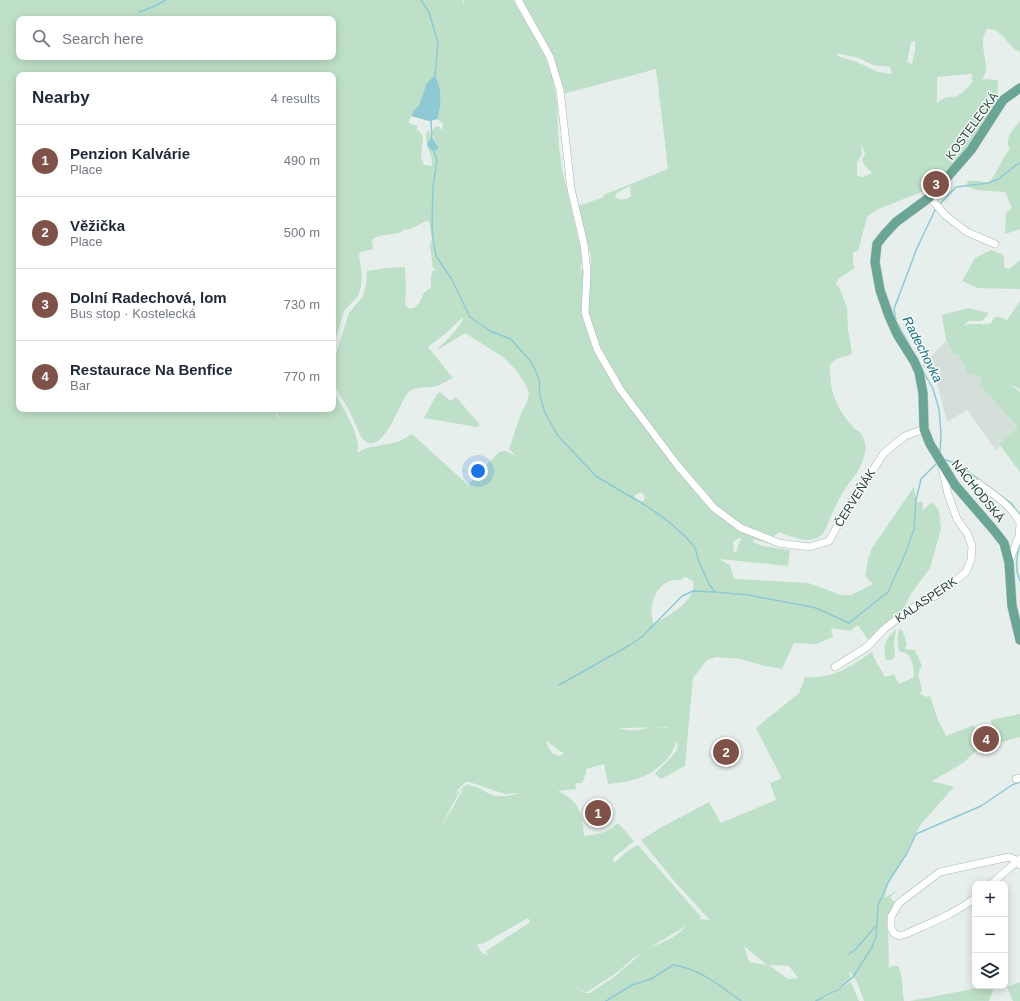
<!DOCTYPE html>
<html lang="en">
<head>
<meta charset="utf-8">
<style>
	body { margin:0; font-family:Arial,sans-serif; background:#f6f6f7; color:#1f2937 }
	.controls { position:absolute; right:12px; bottom:12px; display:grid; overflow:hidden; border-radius:8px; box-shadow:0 2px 10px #0003 }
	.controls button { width:36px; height:36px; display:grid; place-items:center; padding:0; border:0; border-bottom:1px solid #e0e1e3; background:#fff; color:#1f2937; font:20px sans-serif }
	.you { position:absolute; left:478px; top:471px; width:14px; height:14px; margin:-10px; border:3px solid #fff; border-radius:50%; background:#1a73e8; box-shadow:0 0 0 6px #1a73e833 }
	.badge { display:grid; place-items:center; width:26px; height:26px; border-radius:50%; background:#7f5249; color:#fff; font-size:13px; font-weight:700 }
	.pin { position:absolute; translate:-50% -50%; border:2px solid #fff; box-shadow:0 1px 4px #0006 }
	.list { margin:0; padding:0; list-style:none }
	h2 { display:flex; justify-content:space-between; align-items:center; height:52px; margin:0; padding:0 16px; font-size:17px }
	h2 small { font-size:13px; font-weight:400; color:#747a83 }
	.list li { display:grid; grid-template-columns:26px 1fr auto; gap:12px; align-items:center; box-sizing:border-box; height:72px; padding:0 16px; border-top:1px solid #e0e1e3 }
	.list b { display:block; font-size:15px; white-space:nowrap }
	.list p { margin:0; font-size:13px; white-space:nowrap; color:#747a83 }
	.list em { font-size:13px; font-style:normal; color:#747a83 }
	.icon { flex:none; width:22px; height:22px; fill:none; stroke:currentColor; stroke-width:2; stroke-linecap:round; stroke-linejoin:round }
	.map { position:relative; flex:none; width:1020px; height:1001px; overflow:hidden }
	.search { position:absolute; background:#fff; box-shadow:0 2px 10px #0003; left:16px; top:16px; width:320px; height:44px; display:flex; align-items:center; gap:10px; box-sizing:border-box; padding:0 14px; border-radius:8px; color:#747a83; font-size:15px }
	.panel { position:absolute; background:#fff; box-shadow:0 2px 10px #0003; left:16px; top:72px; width:320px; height:340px; border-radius:8px }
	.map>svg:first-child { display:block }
	.built { fill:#d4dfda }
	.green { fill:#bfe0c8; fill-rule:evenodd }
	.water { fill:#8ec9d4 }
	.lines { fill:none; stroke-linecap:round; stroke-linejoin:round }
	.stream { stroke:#8ec9d4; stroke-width:1.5 }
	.minor-casing { stroke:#a8b8b2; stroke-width:8 }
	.major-casing { stroke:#c2cac8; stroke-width:10 }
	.minor { stroke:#fff; stroke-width:7 }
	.major { stroke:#6aa596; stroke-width:9 }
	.labels { text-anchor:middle; stroke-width:3; stroke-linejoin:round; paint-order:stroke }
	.street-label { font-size:12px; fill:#24423a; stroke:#f7fbf9 }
	.water-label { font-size:13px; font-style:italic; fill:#1c6f80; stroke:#f7fbf9 }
</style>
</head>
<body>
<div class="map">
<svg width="1020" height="1001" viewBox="0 0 1020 1001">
	<rect width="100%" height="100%" fill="#e6efeb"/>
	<path class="built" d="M946,341l8,14 4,-1 10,18 14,5 -3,8 39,42 -19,17 1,2 -4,4 -29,-40 -20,12 -9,-36 -8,-14 -8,-6z"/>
	<path class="green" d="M0,0h463v6l1,-6h49l31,53 9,27 4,22 2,46 3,21 18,77 2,16 -2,8 11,-2v-12l-13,-50 26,-9 -1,-2 65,-26 -12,-100 -93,25c-5,-36 -23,-63 -41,-94h498v52c-12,-4 -17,-24 -33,-23 -11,16 5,34 -4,49l-3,1 18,1 -1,19 -39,65 -24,23 -58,23 -9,7 -9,34 -5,1v12l2,4 -17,11 -2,6 3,2 8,20 1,22 4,25 -16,5 -6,6c0,23 3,37 18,56 4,5 7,9 12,11 4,6 7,12 5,20 -4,21 -14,26 -23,42 -4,7 -7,13 -10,20 -4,8 -6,18 -13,23 -10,7 -29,0 -39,-5l-8,5 -1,7 -17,-5 -1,3 9,4 28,4 -2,16 -69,-7 11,6 4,14 74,4 28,10 4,2h11l22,-11 -8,-8 3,-17 4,-11 42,-61 3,15h6l-1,9 10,-9 7,8 2,19 -11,39 -19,26 -9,17 -34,29 -10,-15 -8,6 -19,-3 2,9 -17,7 -22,-1 -12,26 -17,-3 -25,-7 -24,-2 -9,3 -14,18 -8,88 -24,13 -6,-5c7,-10 21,-17 23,-29l-2,-4c-2,15 -20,31 -34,36 -10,4 -23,6 -34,7l-4,-20 -18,5v5l-4,9h-7l1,6 -18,2c22,10 24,23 26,45 15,-2 23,-3 34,-13l16,18 -21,17 1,5 15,-13 9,-5 63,72 -2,2 11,1 -35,-38 -34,-42 21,-13 47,-25 12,21 55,-23 -6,-17 10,-4 1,-2 -25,-49 43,-35 6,-16c28,2 45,-10 67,-25 1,5 10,19 13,25l9,-3 5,10 15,-7c0,-7 -1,-21 -9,-24 -2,-1 -4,-1 -6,-2 -2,-7 -2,-14 0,-22l3,1 5,13 -2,6 10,1 7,16 -4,8 4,15 -2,5 7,3 3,-1 8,24 8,16 28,-11 7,25 -5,1 -13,12 -31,18 22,6 -33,37 -17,33 -17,28 -2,13 12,-8 -7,8 7,6 -9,23 1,41 3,-2h6c5,8 4,25 6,35h-40l-7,-19 -8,-12 2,9 -6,5 -22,13 1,2 27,-17 8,19h-859zM19,19h314v38h-314zM915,41v10l-3,13 -5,-2 4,-20zM836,53l23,5 14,7 17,2 2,7 -14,-2 -21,-10 -19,-6zM969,74h3v7h2c-6,4 -9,11 -15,14 -5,3 -12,1 -16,4 -2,1 -4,2 -6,4v-26zM19,75h314v273l11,-37 14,-15 3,-9 1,-12 -3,-20 2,-3 12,-3 -1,-9 6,-4 21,-3 4,-3 8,-1 13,-7 5,-1 3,17 -2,8 3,22 3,2 -4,1 -1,7v9l-7,6 -5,10 -5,5h-6l-3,-3 1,-13 -1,-25 -18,1 -20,3 -1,13 -3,12 -14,17 -16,50v16l3,9 15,26 10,23c21,26 38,-36 48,-45 8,-7 19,-3 28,-6 5,-2 11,-6 16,-8l-25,-31 17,-13 18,-17c-1,10 -20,26 -27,34l29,-18 38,24 13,13 10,15 3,8 -2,9 -5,9 -13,38 8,8c-6,-3 -10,-8 -18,-5l-31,33 -56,-51 -14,8 -32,6 -9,5c6,-15 -16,-49 -24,-62v18h-58l6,12 -8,-12h-254zM435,75c8,17 6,26 3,44l5,5 -1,8 -2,-5 -4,-1 -5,5 6,14 -3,-2 -5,-12h-2c-4,13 6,22 5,35l-8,-1 -3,-9 2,-20 -6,-7v-3l-8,-3c0,-9 7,-12 11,-20 6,-13 4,-17 15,-28zM861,144l4,9 -3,7 3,6 7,7 -9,4 -6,-1v-14l5,-8zM630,186l1,11c-7,2 -10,5 -16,-1l2,-3zM641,492l3,3 1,4 -3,3 -7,-4v-3zM739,538l3,1 -3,3 -3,11 -2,-1 -1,-10zM686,577l7,4c5,19 -25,35 -39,43 -8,-19 4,-47 27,-44l2,-2zM654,727c-11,2 -24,6 -34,1l45,-1 4,1zM546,740l12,10 6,3 -4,3 -7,-2 -5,-7zM466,782h3l36,12 16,-1c-8,2 -18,4 -26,3 -9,-2 -18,-12 -27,-10l3,-2c-8,-1 -10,7 -15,10l2,-5zM463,789l-22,39 10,-21 10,-17zM528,918l2,3 -1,2 -43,28v1l2,3c-6,-1 -9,-5 -11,-11l7,-1zM686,926c-8,10 -23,17 -35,21zM744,946l23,19 -18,-3zM643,952l-29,25 -24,16h-4l-3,-1 -16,-12 17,12h3l32,-21 13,-12zM769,965l20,1 9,12 -10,1z
		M1020,121v108l-15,5 1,-21 6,-5 -7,-16 -29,-2 -10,-4 2,-5h12l8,2c10,-10 13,-24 22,-34 -7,-10 4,-20 10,-28z
		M991,250l11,4 2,4v9l5,2 11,-9v29l-42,-1 -16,-7 13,-23z
		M1020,301v88l-11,-5 11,8v80l-21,-28 19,-17 -39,-42 3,-8 -14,-4 -10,-19 -4,1 -8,-15 -4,-25 26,-7 21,5 -7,8h-13l-6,5c8,-4 24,0 28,-3 2,-2 2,-4 4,-6h5l7,3z
		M440,392l10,9 6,-4 24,28 -3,2 -53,-9 13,-24z
		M896,629l-2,14 1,14 -3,3h-6c-4,-17 -1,-19 10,-31z
		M1020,714v23l-25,7 -4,-24z
		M1020,982v19h-7l-6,-14z
		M988,986h7l-6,15h-79z"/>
	<path class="water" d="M435,75c8,17 6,26 3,44l-9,2 -18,-5 2,-4 6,-7 8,-22z
		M432,138l2,2 4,7 -1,3 -3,1 -3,-1 -4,-5 2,-5z"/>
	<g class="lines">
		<path class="stream" d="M421,0l8,12 9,31 -3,33
			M139,12l16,-6 11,-6
			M431,120l1,20
			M433,149l4,11 -4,27 -1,39 1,13 3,17 15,22 19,39 20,14 21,8 21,24 7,16 1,17 5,17 13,23 39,41 48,28 23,16 18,16 9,11 4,14 10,22 6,8 34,3 67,13 33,15 39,-31 18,-40 8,-23 2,-29 5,-21 16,-16
			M940,204l16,-17 32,-4 11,-4 17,-14 4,-2
			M910,346l-14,-25 -2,-12 23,-61 19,-40
			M922,369l11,20 6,20 2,26 -1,19
			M943,459l15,5 53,39 9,12
			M1020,543c-3,13 -6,25 0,38
			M559,685l71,-40 12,-8 40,-41 11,-5 21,1
			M849,954l7,-5 19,-22
			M606,1001l26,-16 19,-6 22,-14c27,4 46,20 68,36
			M816,1001l23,-12 14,-12 19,-30 4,-10 2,-32 11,-24 18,-28 9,-19 65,-28 31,-21 8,-3"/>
		<g class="minor-casing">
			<path id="minor" d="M518,0l32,57 10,33 11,99 13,55 3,28 -2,41 12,36 23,40 58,77 36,42 27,20 38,15 30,4 20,-6 15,-27 40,-61 21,-17 19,-7
				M930,197l15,18 22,17 28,12
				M978,483c15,11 34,23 42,40
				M1009,562l10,-26 1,-12
				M835,667l32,-20 17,-18 26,-20 29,-15 27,-22 5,-12 1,-14 -5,-13 -10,-14 -9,-25 -6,-27
				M1016,779l4,-1
				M991,884l29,-25
				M975,898c-21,16 -45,25 -69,36l-7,2 -5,-3 -3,-5v-11l8,-14 41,-31 69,-15 9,4 2,4"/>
		</g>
		<g class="major-casing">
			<path id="major" d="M1020,88l-17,12 -32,50 -41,47 -34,25 -12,13 -7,9 -2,18 5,28 9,26 8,18 17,27 5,11 4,21 1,36 6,15 25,41 38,44 11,14 5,19 3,44 8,34"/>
		</g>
		<use href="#minor" class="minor"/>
		<use href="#major" class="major"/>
	</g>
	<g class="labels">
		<g class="street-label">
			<text transform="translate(972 126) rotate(-54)" y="4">KOSTELECKÁ</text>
			<text transform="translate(978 491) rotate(51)" y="4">NÁCHODSKÁ</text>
			<text transform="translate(855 498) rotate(-58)" y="4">ČERVEŇÁK</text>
			<text transform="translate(926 600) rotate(-34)" y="4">KALASPERK</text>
		</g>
		<g class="water-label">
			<text transform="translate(923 349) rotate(63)" y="5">Radechovka</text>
		</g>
	</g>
</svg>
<div class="controls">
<button>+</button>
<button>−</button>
<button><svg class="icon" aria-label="layers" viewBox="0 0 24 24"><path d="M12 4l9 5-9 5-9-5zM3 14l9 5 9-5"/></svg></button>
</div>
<div class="you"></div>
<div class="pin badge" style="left:598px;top:813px">1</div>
<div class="pin badge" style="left:726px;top:752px">2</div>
<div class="pin badge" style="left:936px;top:184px">3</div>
<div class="pin badge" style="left:986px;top:739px">4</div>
<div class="search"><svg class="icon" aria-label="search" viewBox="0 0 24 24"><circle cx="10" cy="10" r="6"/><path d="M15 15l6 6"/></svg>Search here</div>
<section class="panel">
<h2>Nearby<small>4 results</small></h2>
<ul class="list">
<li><span class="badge">1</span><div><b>Penzion Kalvárie</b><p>Place</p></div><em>490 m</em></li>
<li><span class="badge">2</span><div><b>Věžička</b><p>Place</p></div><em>500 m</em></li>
<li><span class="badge">3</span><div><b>Dolní Radechová, lom</b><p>Bus stop · Kostelecká</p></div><em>730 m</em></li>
<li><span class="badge">4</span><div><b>Restaurace Na Benfice</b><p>Bar</p></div><em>770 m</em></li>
</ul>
</section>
</div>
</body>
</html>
